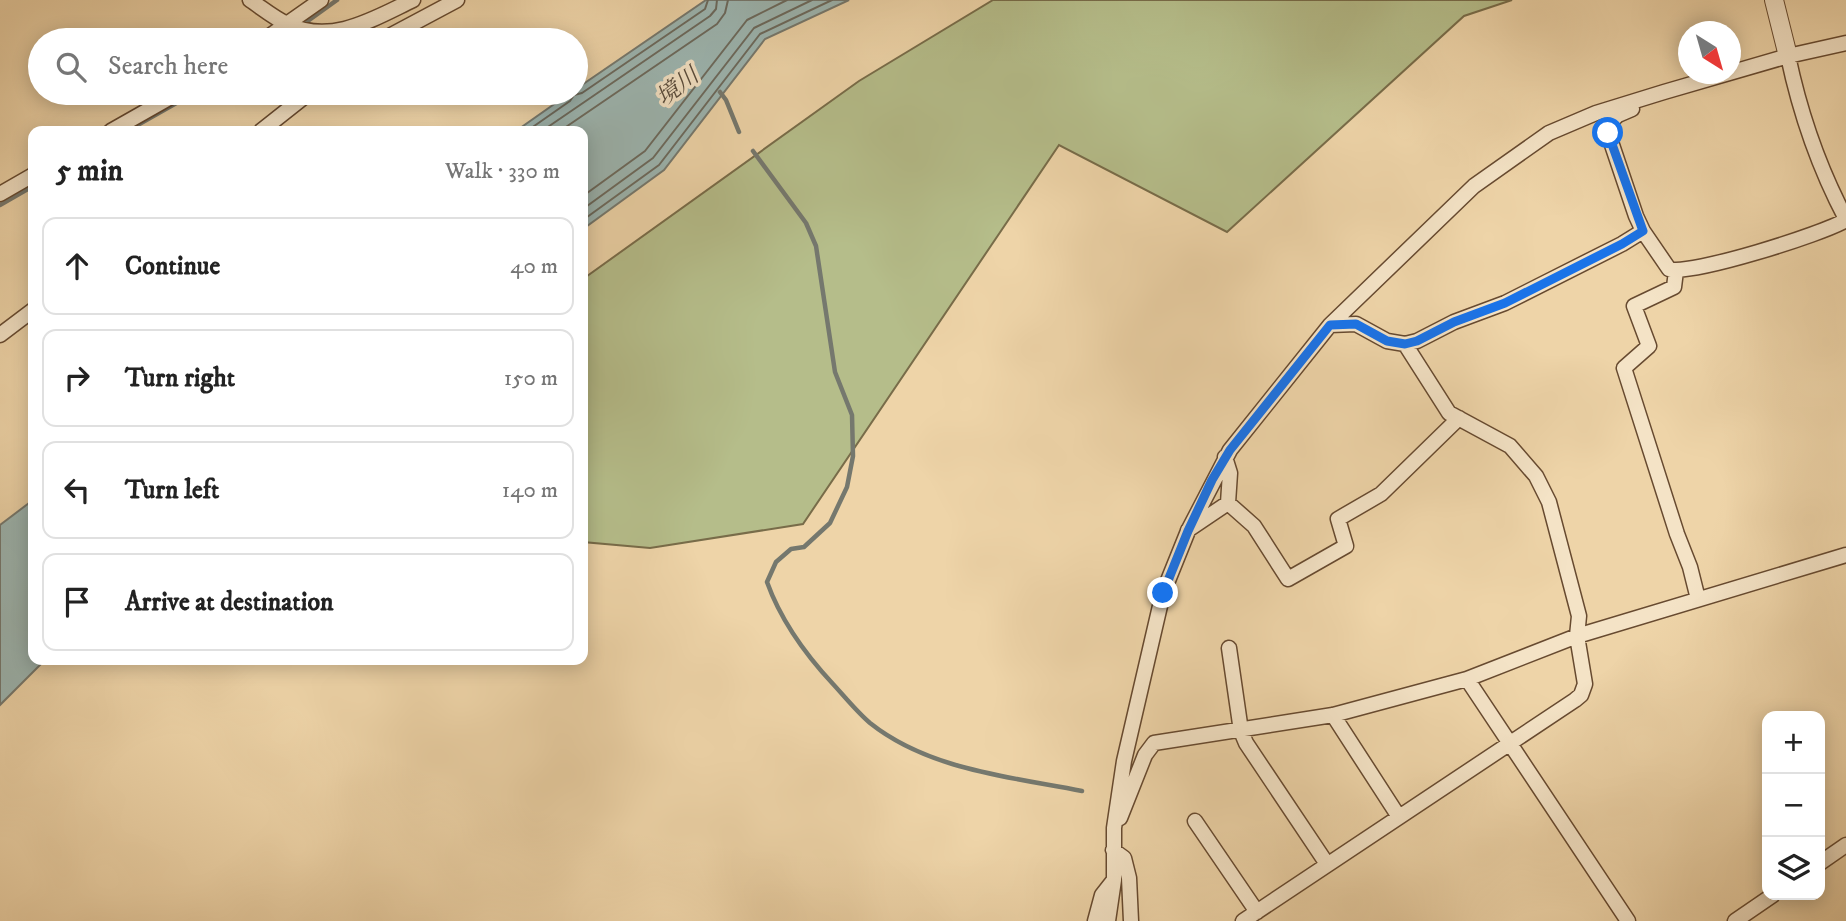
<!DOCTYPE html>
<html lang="en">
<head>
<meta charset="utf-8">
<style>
	body { margin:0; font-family:"IM FELL DW Pica","Noto Serif JP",serif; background:#f2f2f2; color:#222 }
	.controls { position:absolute; right:21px; bottom:21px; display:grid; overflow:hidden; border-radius:14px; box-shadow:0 4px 18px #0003 }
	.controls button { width:63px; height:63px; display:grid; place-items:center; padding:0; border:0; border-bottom:2px solid #e0e0e0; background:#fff; color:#222; font:35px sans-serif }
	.compass { position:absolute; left:1678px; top:21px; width:63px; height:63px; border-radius:50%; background:#fff; box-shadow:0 4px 18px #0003; rotate:143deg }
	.stop { position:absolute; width:21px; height:21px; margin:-16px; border:5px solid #1a73e8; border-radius:50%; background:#fff }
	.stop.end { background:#1a73e8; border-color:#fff; box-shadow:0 2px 7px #0008 }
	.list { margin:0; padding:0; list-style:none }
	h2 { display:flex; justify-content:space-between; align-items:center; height:91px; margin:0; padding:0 28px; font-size:30px }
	h2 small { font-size:23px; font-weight:400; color:#767676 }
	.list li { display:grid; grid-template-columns:46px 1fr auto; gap:21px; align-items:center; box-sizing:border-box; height:98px; margin:0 14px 14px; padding:0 14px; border:2px solid #e0e0e0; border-radius:14px }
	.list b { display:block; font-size:26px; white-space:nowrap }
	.list em { font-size:23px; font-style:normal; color:#767676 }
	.icon { flex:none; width:38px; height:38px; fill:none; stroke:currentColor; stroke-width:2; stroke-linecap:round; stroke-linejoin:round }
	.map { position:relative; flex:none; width:1846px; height:921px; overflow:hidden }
	.search { position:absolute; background:#fff; box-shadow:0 4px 18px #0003; left:28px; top:28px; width:560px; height:77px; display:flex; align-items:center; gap:18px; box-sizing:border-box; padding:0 24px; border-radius:38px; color:#767676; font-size:26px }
	.panel { position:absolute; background:#fff; box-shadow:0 4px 18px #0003; left:28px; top:126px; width:560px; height:539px; border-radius:14px }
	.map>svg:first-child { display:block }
	.green { fill:#b5bd8a; stroke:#786c49; stroke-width:2 }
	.water { fill:#9cb6b2; stroke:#75786e; stroke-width:2 }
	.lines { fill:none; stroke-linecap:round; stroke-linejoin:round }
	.shore { stroke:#6b695d; stroke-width:2 }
	.stream { stroke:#75786e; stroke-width:4.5 }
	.minor-casing { stroke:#674a30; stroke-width:17 }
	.tertiary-casing { stroke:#674a30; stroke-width:20 }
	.minor { stroke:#f4e3c6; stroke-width:14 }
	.tertiary { stroke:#f4e3c6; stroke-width:18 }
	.route { stroke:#1a73e8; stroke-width:9 }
	.labels { text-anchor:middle; stroke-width:7; stroke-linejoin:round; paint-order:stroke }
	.water-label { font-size:23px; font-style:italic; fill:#574a3b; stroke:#f4e3c6 }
</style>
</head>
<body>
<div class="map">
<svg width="1846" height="921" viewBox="0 0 1846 921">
	<rect width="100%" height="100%" fill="#eed4a8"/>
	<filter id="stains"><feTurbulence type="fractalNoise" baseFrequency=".00286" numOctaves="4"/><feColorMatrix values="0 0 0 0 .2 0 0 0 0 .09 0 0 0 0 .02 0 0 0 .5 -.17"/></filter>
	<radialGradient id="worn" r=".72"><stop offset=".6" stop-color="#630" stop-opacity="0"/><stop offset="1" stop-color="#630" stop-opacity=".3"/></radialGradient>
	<path class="green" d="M993,0h519l-48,16 -237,216 -168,-87 -256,379 -153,24 -67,-6v-263l276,-198z"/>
	<path class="water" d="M706,0h143l-84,39 -101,131 -81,59v-98h-67l54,-38h6v-4z
		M33,500v160h12l-45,45v-180z"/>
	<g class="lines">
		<path class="shore" d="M527,131l43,-30 4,-6 8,-2 123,-84 3,-9
			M542,131l168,-115 6,-7 1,-9
			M560,131l157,-107 8,-11 3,-13
			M583,196l62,-45 102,-131 40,-20
			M583,209l70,-51 101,-130 58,-28
			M583,220l76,-55 101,-131 72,-34"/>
		<path class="stream" d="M305,23l32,-23
			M280,40l9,-6
			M720,92l6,8 13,32
			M127,131l67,-38
			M753,151l53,72 10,23 19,126 17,43 1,41 -6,31 -17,36 -26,24 -13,2 -15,13 -9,20c14,39 38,72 66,102 12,13 24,28 37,39 59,47 141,54 212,68
			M0,205l33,-19"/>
		<g class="minor-casing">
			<path id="minor" d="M250,0c12,8 24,18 37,24 45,21 86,-5 126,-24
				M264,40l57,-40
				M382,40l75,-40
				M1788,56c12,57 31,112 58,163
				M1632,109l-14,6 -10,9v9l28,83 7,15 26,38c21,7 154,-35 177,-49
				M111,131l67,-38
				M261,131l48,-38
				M0,194l33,-19
				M1676,271l-2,16 -40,19 15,40 -25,22 53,166 13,33 8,32
				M1330,325l26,-1 31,17 18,3 12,-3 37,-19 51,-19 117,-59 21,-13
				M0,335l33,-25
				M1225,457l5,16 -2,30
				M1188,530l40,-27 26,23 34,53 58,-33 -8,-27 43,-25 78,-76
				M1229,648l12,83 5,12 81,121
				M1467,679l161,242
				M1333,715l66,102
				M1120,818l25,-63 9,-12 179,-28 134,-36 110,-43 269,-81
				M1195,821l62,91
				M1113,850l11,8 5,20 2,43
				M1820,863l26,-18
				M1095,921l7,-26 11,-14
				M1108,921l6,-41v-52l10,-67 39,-168 25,-62 42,-81 100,-125 144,-139 75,-53 47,-20 68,-21 124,-36 58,-13
				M1243,921l332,-221 6,-5 4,-11 -8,-48 2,-20 -30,-114 -13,-26 -26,-30 -61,-33 -44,-69
				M1735,921l38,-26"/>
		</g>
		<g class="tertiary-casing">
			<path id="tertiary" d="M1774,0l14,56"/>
		</g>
		<use href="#minor" class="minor"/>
		<use href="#tertiary" class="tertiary"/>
	</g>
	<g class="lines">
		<path class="route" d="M1163,593l25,-62 24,-51 18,-30 100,-125 26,-1 31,17 18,3 12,-3 37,-19 51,-19 117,-59 21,-13 -35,-98"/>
	</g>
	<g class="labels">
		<g class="water-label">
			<text transform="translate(677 86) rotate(-37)" y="8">境川</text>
		</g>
	</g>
	<rect width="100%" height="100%" filter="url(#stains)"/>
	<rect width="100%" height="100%" fill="url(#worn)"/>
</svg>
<div class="controls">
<button>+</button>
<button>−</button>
<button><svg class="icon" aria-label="layers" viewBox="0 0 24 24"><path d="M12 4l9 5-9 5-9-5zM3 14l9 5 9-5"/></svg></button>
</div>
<svg class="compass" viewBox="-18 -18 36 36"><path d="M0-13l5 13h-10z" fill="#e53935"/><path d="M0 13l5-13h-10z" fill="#767676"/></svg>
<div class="stop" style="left:1608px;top:133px"></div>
<div class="stop end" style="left:1163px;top:593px"></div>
<div class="search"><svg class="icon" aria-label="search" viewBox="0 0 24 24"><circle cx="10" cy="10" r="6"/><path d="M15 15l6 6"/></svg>Search here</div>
<section class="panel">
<h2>5 min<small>Walk · 330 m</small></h2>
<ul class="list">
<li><svg class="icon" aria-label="ahead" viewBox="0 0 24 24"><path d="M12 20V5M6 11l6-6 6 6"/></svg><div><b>Continue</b></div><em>40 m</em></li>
<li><svg class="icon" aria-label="right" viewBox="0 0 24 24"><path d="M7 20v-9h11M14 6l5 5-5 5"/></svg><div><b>Turn right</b></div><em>150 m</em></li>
<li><svg class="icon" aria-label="left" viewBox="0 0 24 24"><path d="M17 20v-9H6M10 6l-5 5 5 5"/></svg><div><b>Turn left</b></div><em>140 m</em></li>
<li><svg class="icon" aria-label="arrive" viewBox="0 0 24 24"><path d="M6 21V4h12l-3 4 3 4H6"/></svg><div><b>Arrive at destination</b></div></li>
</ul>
</section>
</div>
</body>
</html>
